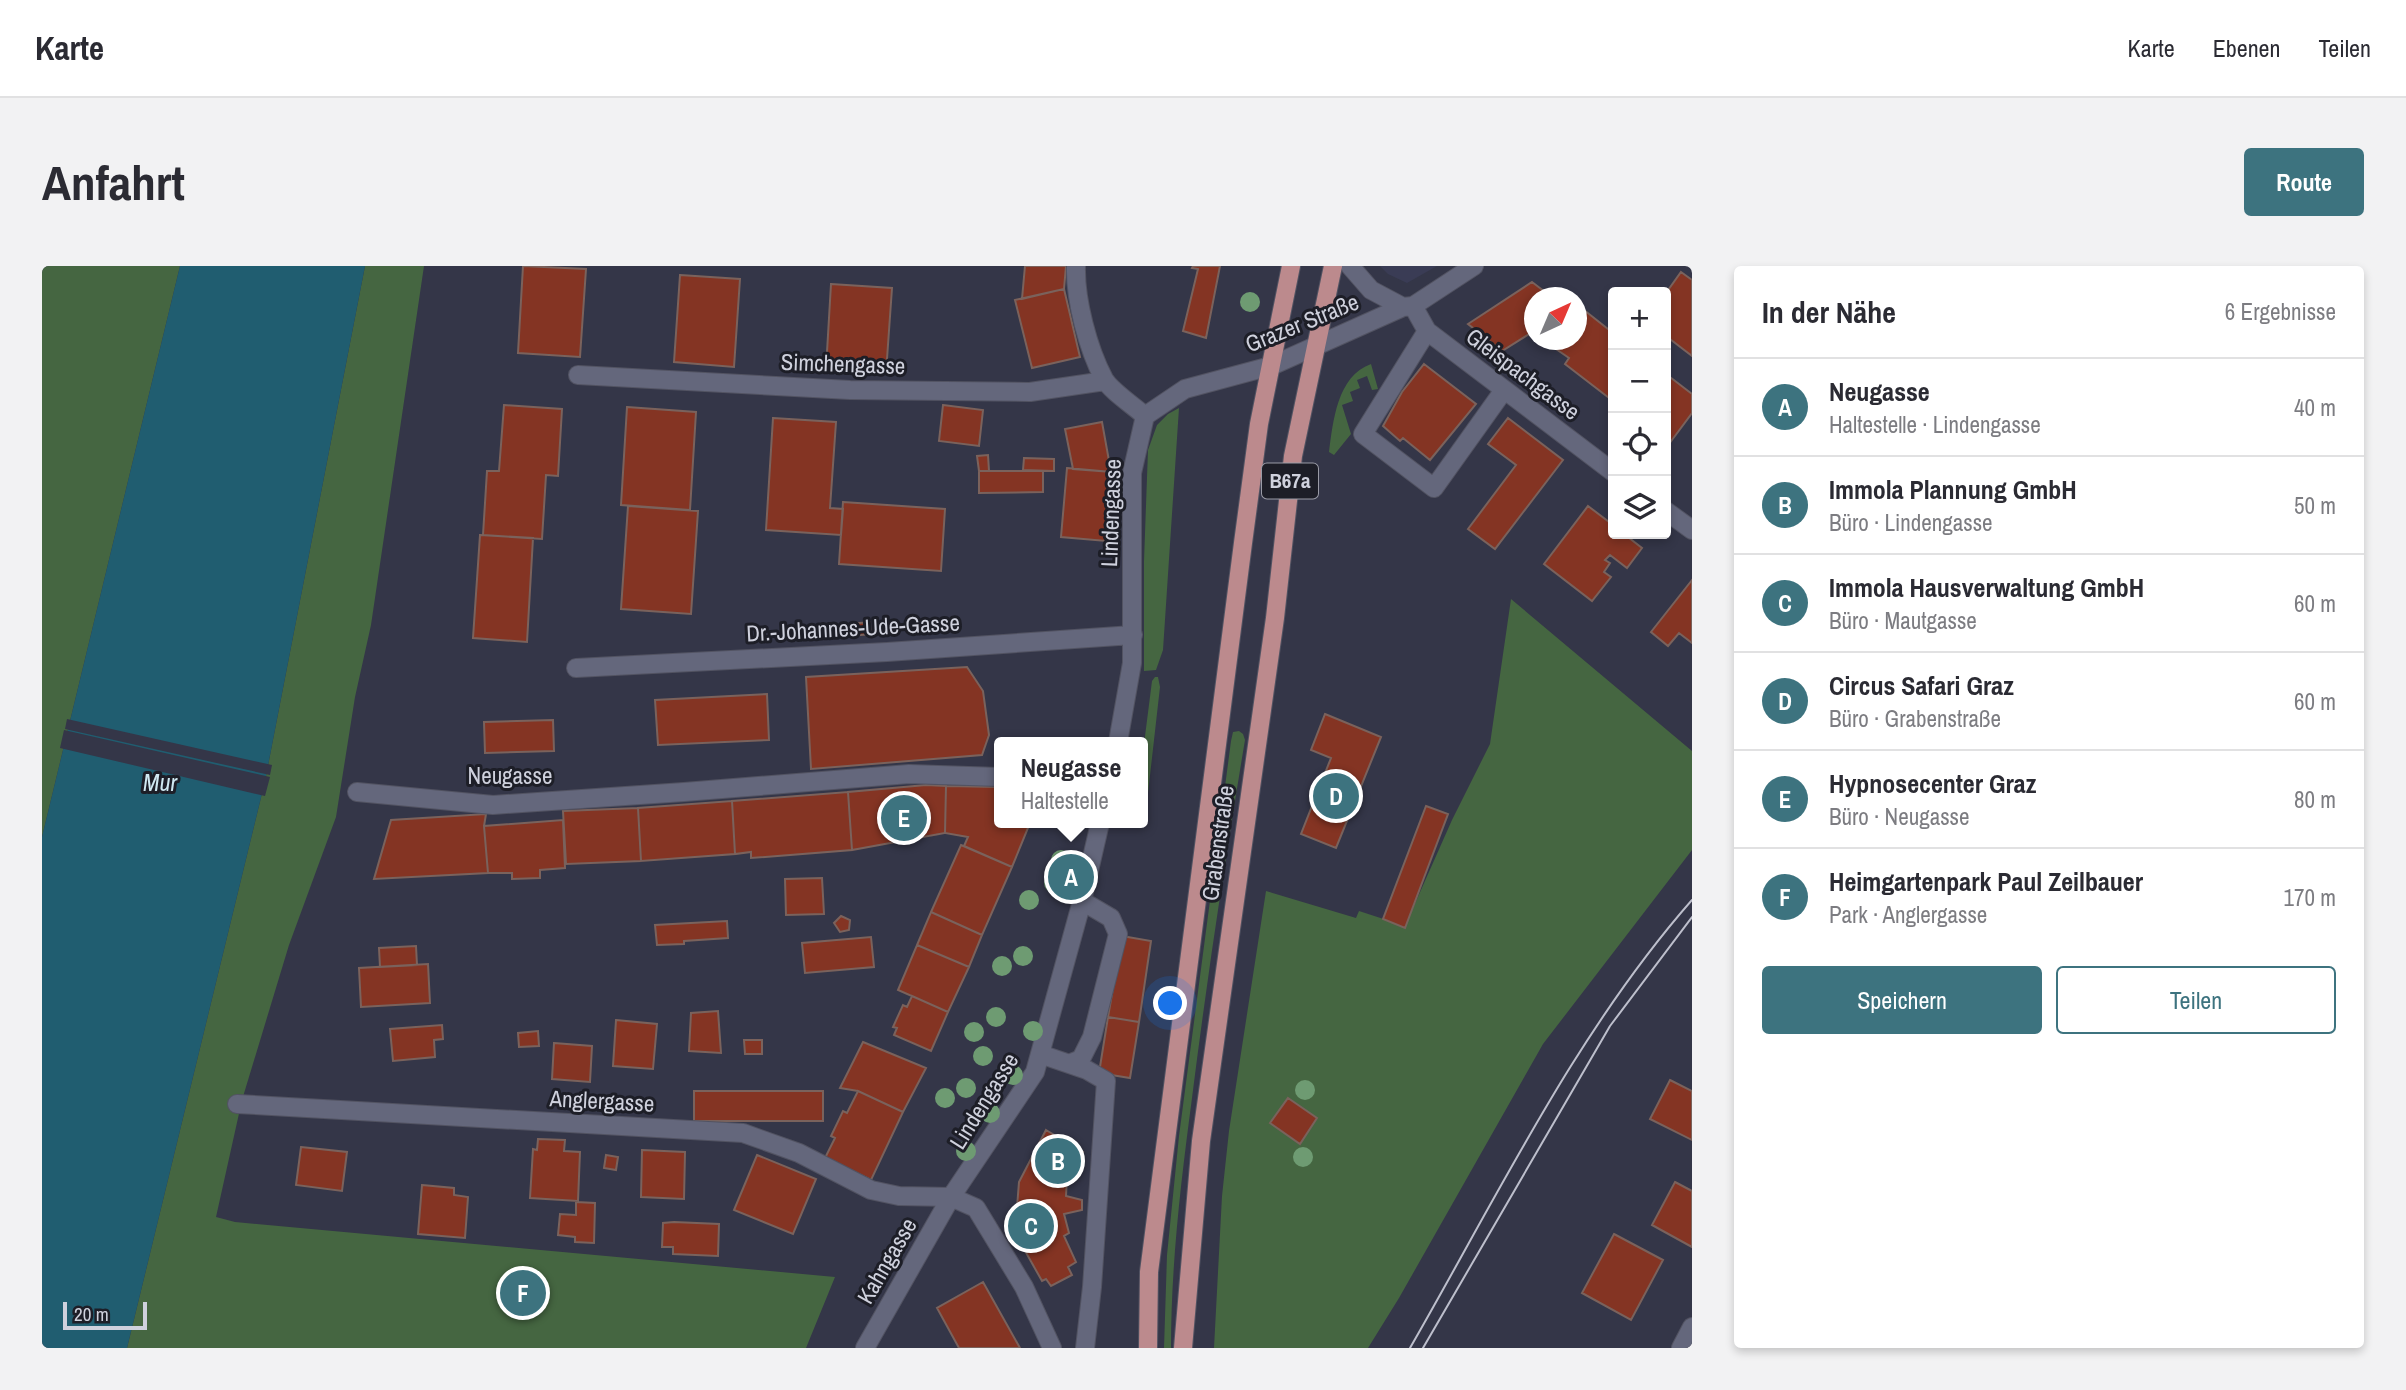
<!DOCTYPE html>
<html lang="de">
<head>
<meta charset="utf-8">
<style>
	body { margin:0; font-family:"Archivo Narrow",sans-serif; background:#f2f2f3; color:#2b2b33 }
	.controls { position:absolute; right:21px; top:21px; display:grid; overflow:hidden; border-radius:7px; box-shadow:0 4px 10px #0003 }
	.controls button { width:63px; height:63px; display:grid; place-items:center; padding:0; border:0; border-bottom:2px solid #e1e1e2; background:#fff; color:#2b2b33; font:35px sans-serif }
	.compass { position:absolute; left:1482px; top:21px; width:63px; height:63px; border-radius:50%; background:#fff; box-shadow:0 4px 10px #0003; rotate:44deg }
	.scale { position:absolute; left:21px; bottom:18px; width:84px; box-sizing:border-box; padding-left:7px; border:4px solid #cfd1dd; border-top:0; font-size:19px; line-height:24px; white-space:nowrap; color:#cfd1dd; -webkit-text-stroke:5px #1d1e27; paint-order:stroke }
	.you { position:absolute; left:1129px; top:738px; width:24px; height:24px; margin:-18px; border:5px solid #fff; border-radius:50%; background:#1a73e8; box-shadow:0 0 0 10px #1a73e833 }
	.badge { display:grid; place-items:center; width:46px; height:46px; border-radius:50%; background:#3d737f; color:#fff; font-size:23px; font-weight:700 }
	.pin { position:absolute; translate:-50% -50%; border:4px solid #fff; box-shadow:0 2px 7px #0006 }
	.popup { position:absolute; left:952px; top:471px; width:154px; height:91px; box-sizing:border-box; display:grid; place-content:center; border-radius:7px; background:#fff; filter:drop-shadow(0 2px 5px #0005); font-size:23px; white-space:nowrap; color:#7c7c81 }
	.popup b { font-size:26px; color:#2b2b33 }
	.popup::after { content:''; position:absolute; left:50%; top:100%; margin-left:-14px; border:14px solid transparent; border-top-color:#fff }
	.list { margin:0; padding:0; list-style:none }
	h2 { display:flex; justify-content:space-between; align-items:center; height:91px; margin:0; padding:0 28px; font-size:30px }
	h2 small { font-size:23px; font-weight:400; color:#7c7c81 }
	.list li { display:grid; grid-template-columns:46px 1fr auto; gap:21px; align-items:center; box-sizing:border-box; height:98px; padding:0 28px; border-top:2px solid #e1e1e2 }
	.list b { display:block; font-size:26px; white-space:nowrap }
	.list p { margin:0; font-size:23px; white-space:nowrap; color:#7c7c81 }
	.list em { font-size:23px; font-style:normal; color:#7c7c81 }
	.actions { display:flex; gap:14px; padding:21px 28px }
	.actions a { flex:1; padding:16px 0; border:2px solid #3d737f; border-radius:7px; text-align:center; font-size:24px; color:#3d737f }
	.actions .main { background:#3d737f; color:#fff }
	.icon { flex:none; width:38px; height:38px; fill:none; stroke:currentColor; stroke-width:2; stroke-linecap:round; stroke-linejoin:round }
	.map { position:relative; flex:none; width:1650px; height:1082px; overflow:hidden; border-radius:7px }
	header { display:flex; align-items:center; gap:42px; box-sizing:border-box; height:98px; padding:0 35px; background:#fff; border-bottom:2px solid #e1e1e2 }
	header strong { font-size:33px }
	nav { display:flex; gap:38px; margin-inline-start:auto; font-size:24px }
	.intro { display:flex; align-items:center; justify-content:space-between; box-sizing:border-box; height:168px; padding:0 42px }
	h1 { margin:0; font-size:49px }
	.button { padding:18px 32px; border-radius:7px; background:#3d737f; color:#fff; font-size:24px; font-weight:700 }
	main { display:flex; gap:42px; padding:0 42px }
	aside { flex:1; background:#fff; border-radius:7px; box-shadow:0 4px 10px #0003 }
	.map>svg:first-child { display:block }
	.built { fill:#3a3c55 }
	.green { fill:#456641 }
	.water { fill:#205d70 }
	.pier { fill:#343648 }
	.building { fill:#843423; stroke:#7a625c; stroke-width:2 }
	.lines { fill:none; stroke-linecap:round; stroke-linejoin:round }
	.minor-casing { stroke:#525362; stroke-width:20 }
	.major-casing { stroke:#525362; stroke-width:20 }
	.minor { stroke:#64677c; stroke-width:18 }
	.major { stroke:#bc8a8d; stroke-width:18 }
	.tram { stroke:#bdbfcc; stroke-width:2 }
	.tree { fill:#6e9b72 }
	.labels { text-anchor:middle; stroke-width:6; stroke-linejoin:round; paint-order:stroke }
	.shield { fill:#1d1e27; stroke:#9a9ba6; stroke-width:2 }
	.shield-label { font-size:21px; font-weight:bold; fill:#cfd1dd }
	.street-label { font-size:23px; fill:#cfd1dd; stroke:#1d1e27 }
	.water-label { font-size:24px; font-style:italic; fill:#d0e9f2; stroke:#1d1e27 }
</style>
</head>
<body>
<header>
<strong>Karte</strong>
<nav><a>Karte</a><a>Ebenen</a><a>Teilen</a></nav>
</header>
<div class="intro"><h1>Anfahrt</h1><a class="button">Route</a></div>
<main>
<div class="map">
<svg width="1650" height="1082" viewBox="0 0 1650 1082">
	<rect width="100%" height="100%" fill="#343648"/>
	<path class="built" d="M1338,0h57l-30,17 -19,-9z"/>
	<path class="green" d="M0,0h138l-138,571z
		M323,0h59l-53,359 -16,72 -19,120 -47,128 -47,155 -26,117 19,5 600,55 -29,71h-679l138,-567z
		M1329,98l7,25 -6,1 -5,-14 -10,4 3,8 -10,4 3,9 -11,4 9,29 -17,21 -5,-3c4,-30 8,-76 42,-88z
		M1137,142l-16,242 -7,20 -12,1v-110l4,-111 9,-25 11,-11z
		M1469,333l181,152v99l-149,194 -144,254 -31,50h-154l8,-152 7,-65 37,-240 90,27 3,-7 46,15 47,-106 38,-76z
		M1113,411h3l2,10 -12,106 -5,11v-52l9,-71z
		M1197,465l4,3 2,6c-20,119 -38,239 -53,358 -11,83 -21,166 -21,250h-7l3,-93 12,-119 52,-395 2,-9z"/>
	<path class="water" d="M138,0h185l-100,515 -138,567h-85v-511z"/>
	<path class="pier" d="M25,453l205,46 -2,10 -205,-46z
		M22,464l206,47 -5,19 -205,-48z"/>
	<path class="building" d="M481,0l63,3 -6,88 -62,-4z
		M983,0h41l-2,23 -42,10z
		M1151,0h27l-14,72 -23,-7 15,-62 -6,-1z
		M1639,6l11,8v76l-26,-20v-43z
		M638,9l60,4 -6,88 -60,-5z
		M1490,16l21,16h-19v33l-32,20 -34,-27z
		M789,18l61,4 -6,85 -60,-4z
		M1022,23l16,68 -48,11 -17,-68z
		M1542,44l29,23v68l-48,-37 4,-6 -13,-9 6,-9h14v-25l3,2z
		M1382,98l52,40 -46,56 -27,-22 -3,3 -17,-15 19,-34z
		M1624,108l26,20v19l-23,31 -3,-2z
		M462,139l58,4 -4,67 -12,-1 -4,64 -59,-4 4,-64h12z
		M901,139l40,5 -4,36 -40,-5z
		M585,141l69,5 -6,98 -69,-5z
		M731,152l63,4 -6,86 13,1 -2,26 -75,-5z
		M1466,152l55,42 -68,89 -27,-20 48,-64 -28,-21z
		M1060,156l9,50 -38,-3 -8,-40z
		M946,189l1,16h-10l-2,-15z
		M982,192l30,1v12l-31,-1z
		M1025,202l44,4 -5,69 -45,-4z
		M937,205h64v21l-64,1z
		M801,236l102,7 -4,62 -102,-7z
		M586,240l70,5 -7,103 -70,-5z
		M1546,240l25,19v9h11l18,14 -15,20 -17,-13 -5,5 5,3 -6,9 7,5 -19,24 -48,-37z
		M438,269l53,3 -6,104 -54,-4z
		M1650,314v63l-13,-10 -11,13 -17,-14z
		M828,356l1,12 -21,2 -1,-12z
		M925,401l16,24 6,44 -7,20 -171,14 -5,-92z
		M725,428l2,46 -111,5 -3,-45z
		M1283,448l56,23 -45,111 -35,-14 30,-76 -20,-8z
		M511,454l1,31 -69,2 -1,-31z
		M884,519l20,1 -1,47 -93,17 -4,-58z
		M904,520l53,1v36h31l-18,44 -48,-21 4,-9 -23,-4z
		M806,526l4,58 -101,8v-6l-16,2 -3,-53z
		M690,535l3,53 -94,7 -3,-53z
		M1384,540l22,8 -43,114 -22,-9z
		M596,542l3,53 -75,3 -3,-53z
		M444,548l-2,12 4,47 -114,6 17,-59z
		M521,554l2,48 -25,2v8l-28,1v-6h-24l-4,-47z
		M919,579l51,22 -30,68 -51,-23z
		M780,612l2,36 -38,1 -1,-36z
		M889,646l51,23 -13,32 -52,-22z
		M799,650l9,4 -1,10 -9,2 -6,-9z
		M685,655l1,17 -44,3v3l-27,1 -2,-20z
		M1080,670l29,5 -12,81 -31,-5z
		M829,671l3,30 -69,6 -3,-30z
		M875,679l52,22 -21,45 -50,-22z
		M374,680l1,19 -37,2 -1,-19z
		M386,698l2,39 -69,4 -2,-39z
		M870,730l36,16 -17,39 -37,-16 3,-7 -4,-1 10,-22 4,2z
		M676,745l3,42 -32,-2 2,-38z
		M1066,751l31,5 -9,56 -31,-5z
		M574,754l41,4 -4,45 -40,-3z
		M400,759l1,14 -9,1 1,17 -42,4 -3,-32z
		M496,765l1,15 -20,1 -1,-14z
		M702,774h18v14h-17z
		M821,776l63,26 -23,44 -45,-21 -18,-3z
		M512,777l38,3 -2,36 -38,-3z
		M1628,814l22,11v49l-42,-21z
		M652,825h129v30h-129z
		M816,825l45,21 -32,68 -46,-22 10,-20 -4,-2 12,-25 4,2z
		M1246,832l29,20 -17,26 -30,-21z
		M1004,864l37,22 -16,25 -1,19 16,4v10l-18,4 5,19 -5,3 12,26 -8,5 4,8 -21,11 -5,-7 -4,2 -27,-48 4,-51z
		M496,873l27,1 -1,11 16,1 -2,49 -48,-3 3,-49 4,1z
		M259,881l46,5 -5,39 -46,-6z
		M600,884l43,2 -1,47 -43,-2z
		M564,889l12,2 -2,13 -12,-2z
		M715,889l59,24 -23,55 -59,-24z
		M1633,916l17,9v56l-40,-22z
		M380,919l32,3v7l14,2 -3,41 -47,-4z
		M534,936l19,1 -1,40 -19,-1v-5l-17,-2 2,-21 16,1z
		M632,956l45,2 -1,32 -45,-2v-7h-11l1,-24z
		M1572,968l49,26 -32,60 -49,-27z
		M941,1016l37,66h-61l-22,-40z"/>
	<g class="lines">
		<g class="minor-casing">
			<path id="minor" d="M1034,0c-1,34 12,83 28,113 7,12 30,27 41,37
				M1308,0l21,24 32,17
				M1371,40l14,25 186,141
				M1385,65l-64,103 71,54 70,-98
				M536,109l272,15 180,2 75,-11
				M1103,150l40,-27 86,-23 132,-59 10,-1 61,-40
				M1624,245l26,19
				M534,402l311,-16 246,-17
				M1076,476l14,-79v-190l13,-57
				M315,526l136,13 191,-13 225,-18 90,3
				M998,788l47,16 19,11 -14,206 -7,61
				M1029,797l10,-4 11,-22 26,-103 -7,-16 -29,-17
				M195,838l506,29 56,20 72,37 28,6 52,1 25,11 48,79 28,61
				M823,1082l86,-151 84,-125 47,-171 18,-78
				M1639,1082l11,-21"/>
		</g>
		<g class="major-casing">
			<path id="major" d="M1106,1082l1,-76 94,-729 16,-119 32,-158
				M1141,1082l18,-207 74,-523 18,-162 40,-190"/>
		</g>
		<use href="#minor" class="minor"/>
		<use href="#major" class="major"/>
		<path class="tram" d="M1368,1082c87,-151 166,-316 282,-448
			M1381,1082l187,-322 82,-109"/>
	</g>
	<g class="tree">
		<circle cx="1208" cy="36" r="10"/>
		<circle cx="1019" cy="594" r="10"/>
		<circle cx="1012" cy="617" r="10"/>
		<circle cx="987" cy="634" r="10"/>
		<circle cx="981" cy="690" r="10"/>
		<circle cx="960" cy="700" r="10"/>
		<circle cx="954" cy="751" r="10"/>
		<circle cx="991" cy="765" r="10"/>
		<circle cx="932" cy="766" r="10"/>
		<circle cx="941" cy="790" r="10"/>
		<circle cx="971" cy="809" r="10"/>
		<circle cx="924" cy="822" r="10"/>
		<circle cx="1263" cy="824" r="10"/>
		<circle cx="903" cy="832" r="10"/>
		<circle cx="948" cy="847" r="10"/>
		<circle cx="924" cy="885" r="10"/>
		<circle cx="1261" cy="891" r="10"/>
	</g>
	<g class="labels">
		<rect class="shield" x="1220" y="197.5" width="56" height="35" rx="5"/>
		<g class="shield-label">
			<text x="1248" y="222">B67a</text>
		</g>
		<g class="street-label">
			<text transform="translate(1260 57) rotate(-22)" y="8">Grazer Straße</text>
			<text transform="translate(801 98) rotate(2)" y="8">Simchengasse</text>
			<text transform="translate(1481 108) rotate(37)" y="8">Gleispachgasse</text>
			<text transform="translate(1069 247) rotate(-88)" y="8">Lindengasse</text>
			<text transform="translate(811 362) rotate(-3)" y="8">Dr.-Johannes-Ude-Gasse</text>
			<text x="468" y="518">Neugasse</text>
			<text transform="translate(1176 577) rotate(-82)" y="8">Grabenstraße</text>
			<text transform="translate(560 835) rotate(3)" y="8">Anglergasse</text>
			<text transform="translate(942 835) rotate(-58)" y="8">Lindengasse</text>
			<text transform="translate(845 995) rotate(-60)" y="8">Kahngasse</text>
		</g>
		<g class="water-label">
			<text x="118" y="525">Mur</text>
		</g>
	</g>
</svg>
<div class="controls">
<button>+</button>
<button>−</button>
<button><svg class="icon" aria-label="locate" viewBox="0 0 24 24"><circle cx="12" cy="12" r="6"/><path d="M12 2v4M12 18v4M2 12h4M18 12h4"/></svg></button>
<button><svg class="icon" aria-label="layers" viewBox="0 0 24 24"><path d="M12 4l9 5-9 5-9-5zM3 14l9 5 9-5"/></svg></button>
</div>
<svg class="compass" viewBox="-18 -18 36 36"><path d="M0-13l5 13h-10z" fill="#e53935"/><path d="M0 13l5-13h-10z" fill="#7c7c81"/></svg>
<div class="scale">20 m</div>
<div class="you"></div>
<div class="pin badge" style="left:1029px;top:611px">A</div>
<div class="popup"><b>Neugasse</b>Haltestelle</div>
<div class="pin badge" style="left:1016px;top:895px">B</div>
<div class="pin badge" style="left:989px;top:960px">C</div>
<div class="pin badge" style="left:1294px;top:530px">D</div>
<div class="pin badge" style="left:862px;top:552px">E</div>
<div class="pin badge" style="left:481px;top:1027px">F</div>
</div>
<aside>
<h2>In der Nähe<small>6 Ergebnisse</small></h2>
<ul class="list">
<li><span class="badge">A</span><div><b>Neugasse</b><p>Haltestelle · Lindengasse</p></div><em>40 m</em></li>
<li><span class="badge">B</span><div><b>Immola Plannung GmbH</b><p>Büro · Lindengasse</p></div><em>50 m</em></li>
<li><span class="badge">C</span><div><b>Immola Hausverwaltung GmbH</b><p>Büro · Mautgasse</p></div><em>60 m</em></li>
<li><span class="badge">D</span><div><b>Circus Safari Graz</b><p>Büro · Grabenstraße</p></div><em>60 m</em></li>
<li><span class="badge">E</span><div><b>Hypnosecenter Graz</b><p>Büro · Neugasse</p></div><em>80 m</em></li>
<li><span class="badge">F</span><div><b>Heimgartenpark Paul Zeilbauer</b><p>Park · Anglergasse</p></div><em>170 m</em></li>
</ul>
<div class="actions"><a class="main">Speichern</a><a>Teilen</a></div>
</aside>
</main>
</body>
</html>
